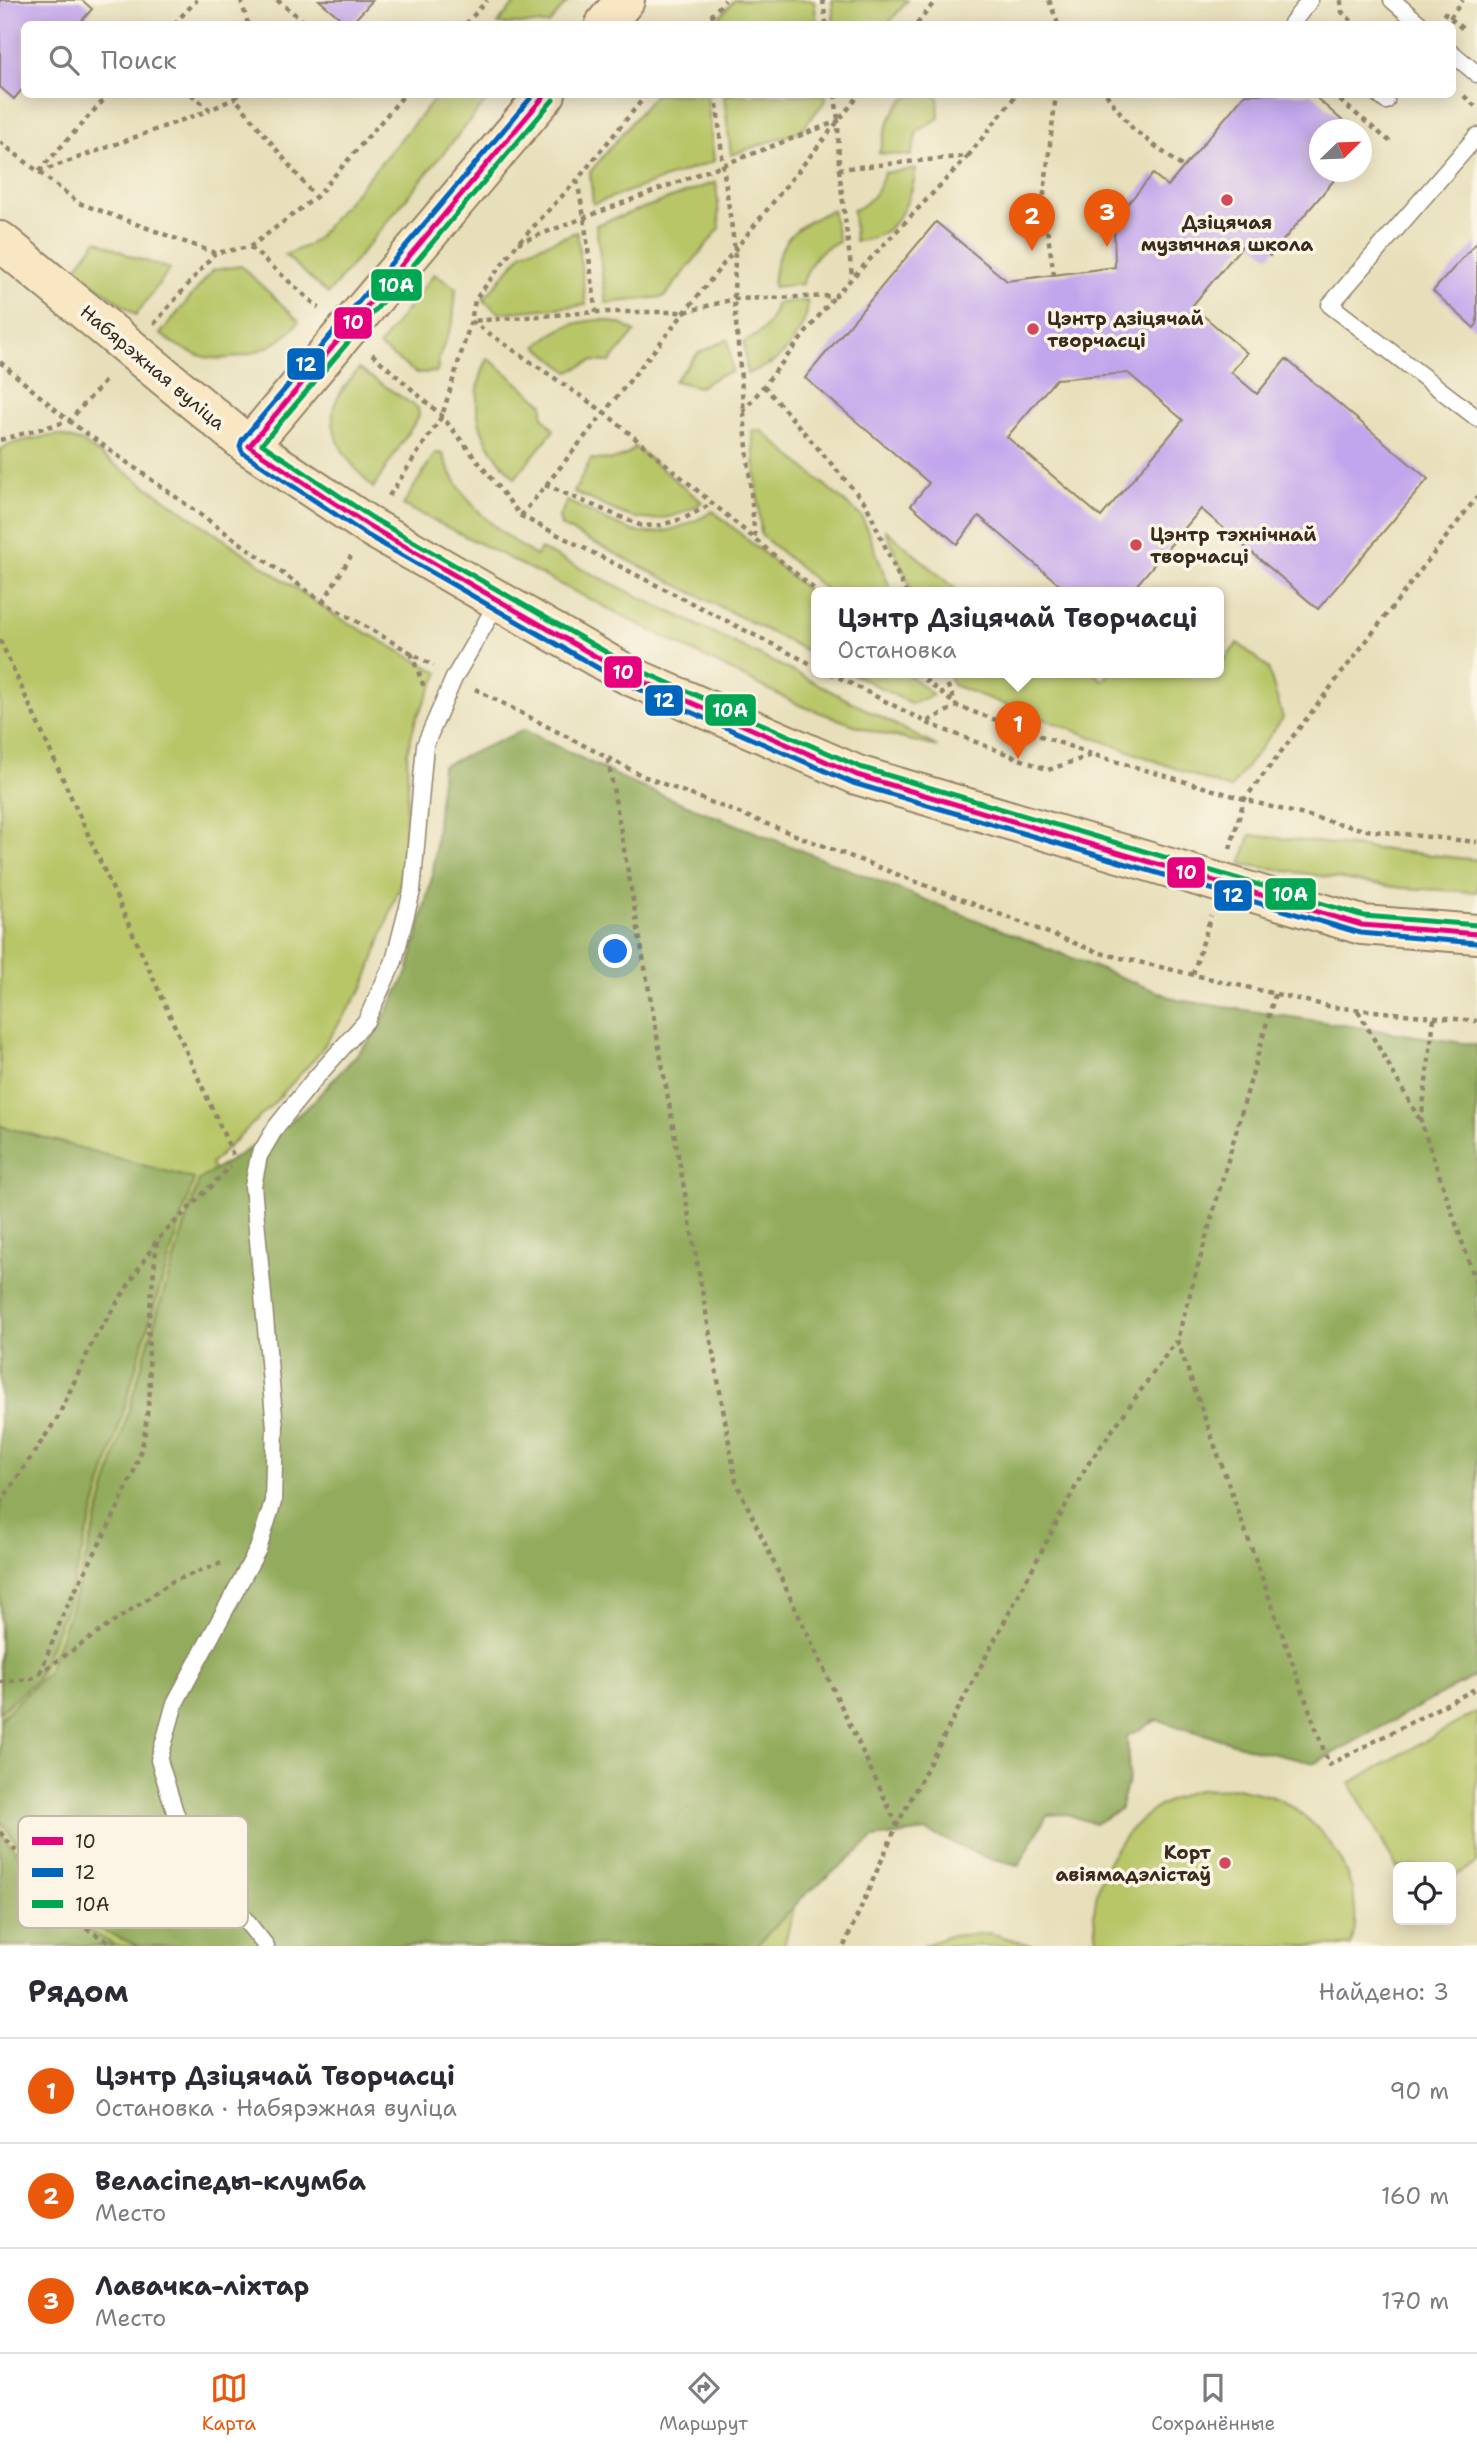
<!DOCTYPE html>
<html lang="ru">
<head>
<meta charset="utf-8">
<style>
	body { margin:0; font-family:"Shantell Sans",sans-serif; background:#f7f7f7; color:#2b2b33 }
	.controls { position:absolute; right:21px; bottom:21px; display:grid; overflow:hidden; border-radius:10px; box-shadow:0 4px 18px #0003 }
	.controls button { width:63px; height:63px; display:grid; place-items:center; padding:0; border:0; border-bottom:2px solid #e1e1e2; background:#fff; color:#2b2b33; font:35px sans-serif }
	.compass { position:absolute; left:1309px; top:119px; width:63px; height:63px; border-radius:50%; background:#fff; box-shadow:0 4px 18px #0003; rotate:67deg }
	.you { position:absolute; left:616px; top:952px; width:24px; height:24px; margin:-18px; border:5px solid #fff; border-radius:50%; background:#1a73e8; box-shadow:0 0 0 10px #1a73e833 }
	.badge { display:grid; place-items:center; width:46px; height:46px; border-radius:50%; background:#ea580c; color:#fff; font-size:23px; font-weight:700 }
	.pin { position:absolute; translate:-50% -58px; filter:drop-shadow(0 2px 4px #0008) }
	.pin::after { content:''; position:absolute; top:37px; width:24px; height:21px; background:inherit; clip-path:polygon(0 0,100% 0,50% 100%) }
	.popup { position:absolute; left:811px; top:587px; width:413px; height:91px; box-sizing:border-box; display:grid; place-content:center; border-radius:10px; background:#fff; filter:drop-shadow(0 2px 5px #0005); font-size:23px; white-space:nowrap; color:#7c7c81 }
	.popup b { font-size:26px; color:#2b2b33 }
	.popup::after { content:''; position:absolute; left:50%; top:100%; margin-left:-14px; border:14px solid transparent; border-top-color:#fff }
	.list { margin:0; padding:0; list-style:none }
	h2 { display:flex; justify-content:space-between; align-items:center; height:91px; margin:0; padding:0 28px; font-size:30px }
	h2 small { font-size:23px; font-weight:400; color:#7c7c81 }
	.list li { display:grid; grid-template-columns:46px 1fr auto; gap:21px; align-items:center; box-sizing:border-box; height:105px; padding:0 28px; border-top:2px solid #e1e1e2 }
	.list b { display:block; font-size:26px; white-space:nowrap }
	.list p { margin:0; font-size:23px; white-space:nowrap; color:#7c7c81 }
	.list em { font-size:23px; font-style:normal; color:#7c7c81 }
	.icon { flex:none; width:38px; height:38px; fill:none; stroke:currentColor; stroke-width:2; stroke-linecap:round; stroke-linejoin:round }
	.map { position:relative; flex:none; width:1477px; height:1946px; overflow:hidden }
	.search { position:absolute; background:#fff; box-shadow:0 4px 18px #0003; left:21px; right:21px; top:21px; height:77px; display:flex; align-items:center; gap:18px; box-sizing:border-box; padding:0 24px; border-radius:10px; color:#7c7c81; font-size:26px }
	.sheet { height:406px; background:#fff }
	nav { display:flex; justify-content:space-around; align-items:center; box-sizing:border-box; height:98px; border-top:2px solid #e1e1e2; background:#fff; font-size:19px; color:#7c7c81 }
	nav a { display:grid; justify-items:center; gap:4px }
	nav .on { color:#ea580c }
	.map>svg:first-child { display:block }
	.green { fill:#b8c668; stroke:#7a7843; stroke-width:2 }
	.forest { fill:#92ab5c; stroke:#666a3d; stroke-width:2 }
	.building { fill:#c2a6ed; fill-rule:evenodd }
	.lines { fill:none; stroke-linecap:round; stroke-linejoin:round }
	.lane-casing { stroke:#91846c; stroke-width:19 }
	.secondary-casing { stroke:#91846c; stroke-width:42 }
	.path { stroke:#91846c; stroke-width:4.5; stroke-dasharray:5 5; stroke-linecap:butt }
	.lane { stroke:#fff; stroke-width:16 }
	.secondary { stroke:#f9e7c3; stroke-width:38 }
	.bus-1-casing { stroke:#fcf5e5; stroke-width:10 }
	.bus-2-casing { stroke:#fcf5e5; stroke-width:10 }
	.bus-3-casing { stroke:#fcf5e5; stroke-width:10 }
	.bus-1 { stroke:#e5007d; stroke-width:5 }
	.bus-2 { stroke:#0065bd; stroke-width:5 }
	.bus-3 { stroke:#00a651; stroke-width:5 }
	.poi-dot { fill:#d1495b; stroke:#fcf5e5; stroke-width:2.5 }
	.labels { text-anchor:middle; stroke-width:7; stroke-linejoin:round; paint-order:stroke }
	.poi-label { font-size:19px; font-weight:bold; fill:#3b2a1e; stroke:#fcf5e5; text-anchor:start }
	.street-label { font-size:19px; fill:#3b2a1e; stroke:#fcf5e5 }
	.key { fill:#fcf5e5; stroke:#c2b8a9; stroke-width:2 }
	.key-label { font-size:19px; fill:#3b2a1e }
	.line-badge { stroke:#fcf5e5; stroke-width:2.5 }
	.badge-label { font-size:19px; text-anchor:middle; font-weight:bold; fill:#fff }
</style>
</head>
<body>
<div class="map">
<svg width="1477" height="1946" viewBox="0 0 1477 1946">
	<rect width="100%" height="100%" fill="#fcf5e5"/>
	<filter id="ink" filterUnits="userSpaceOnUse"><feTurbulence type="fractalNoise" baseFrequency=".0143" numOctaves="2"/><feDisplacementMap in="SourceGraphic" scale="14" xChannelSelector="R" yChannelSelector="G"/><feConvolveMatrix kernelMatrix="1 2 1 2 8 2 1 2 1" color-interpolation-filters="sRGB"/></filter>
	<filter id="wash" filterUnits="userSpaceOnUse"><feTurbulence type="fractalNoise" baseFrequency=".00686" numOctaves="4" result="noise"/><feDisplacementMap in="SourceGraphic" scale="28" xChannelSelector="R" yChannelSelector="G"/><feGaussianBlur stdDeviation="1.57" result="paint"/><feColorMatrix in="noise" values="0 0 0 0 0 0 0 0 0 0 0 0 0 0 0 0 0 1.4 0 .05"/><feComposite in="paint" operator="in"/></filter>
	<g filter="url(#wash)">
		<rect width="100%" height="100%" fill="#e7dfba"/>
		<path class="green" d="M518,0h51l-20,24h-52z
			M734,0h80l3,24h-101v-3z
			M832,0h76l-20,24h-54z
			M655,94l52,1 7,66 -121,43 -3,-32z
			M438,95h53l-163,199 -43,-39 23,-10 9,-7z
			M724,95h102v5l-25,31 -70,24z
			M912,95h26l1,23 -22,14 -6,24 -32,-3c6,-21 11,-48 33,-58z
			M916,169c-3,22 -13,51 -33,64 -7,5 -19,6 -28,9l-2,-32c18,-6 26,-20 31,-37z
			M716,182l4,46 -56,69 -58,6 -10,-78z
			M832,210l7,32c-24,8 -28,21 -37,42l-29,3c3,-46 19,-59 59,-77z
			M577,232l9,73 -87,8 -16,-13 40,-48z
			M97,240l33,16 40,13 -34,46 -61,-46z
			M241,266l58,55c-17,26 -58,40 -89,37 -19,-3 -35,-13 -50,-24l53,-64z
			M434,274l22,14 -3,34 -14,35 -2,15 -21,1 -37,-27z
			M807,301c4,18 -19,52 -34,61 -7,5 -18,8 -26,12l-3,-32c20,-9 27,-19 33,-39z
			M605,320l18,5 12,7 -25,30 -18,-1 -23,11 -32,-26c20,-19 41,-26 68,-26z
			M728,339l4,33 -12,3 -21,12 -25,-6 24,-28z
			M488,358l55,46v13l11,13 -39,48c-36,-37 -50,-72 -27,-120z
			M359,369l59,39 1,8 -46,72c-20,-22 -43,-44 -40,-77 2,-15 17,-31 26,-42z
			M761,430l101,87 30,76h-62l-69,-58 -9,-104z
			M59,435l23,7 254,174 103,57 -23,46 -9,34 1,39 -8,93 -36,101 -47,70 -45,49 -61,59 21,43 -10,739h-222v-783l65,-20 -65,-17v-676c17,-11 40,-12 59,-15z
			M635,447l67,55c-16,12 -45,21 -65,16 -18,-3 -45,-19 -63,-26l17,-33c18,1 31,3 44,-12z
			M435,453l8,1c16,47 52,76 93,102l5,-7 259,126 138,72 -67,-16 -72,-26 -396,-200z
			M567,501c22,10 44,23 66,30 26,7 59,-7 80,-20l104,87v58l-256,-130 -2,-9z
			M885,529l75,64h-47z
			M1238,643l30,25 15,50 -53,71 -277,-104 -5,-12h146l9,8 7,-8h109v-16l5,3z
			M851,673h56l26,22 -21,9z
			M1250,835l227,25v32l-75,-4 -161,-24z
			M1477,1712v151l-26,15v-11h-53v3l-48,-87z
			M1238,1788c13,4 30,6 42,12 51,27 88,87 71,146h-253c-1,-10 -4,-22 -4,-32 4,-59 45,-107 100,-123 14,-3 30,-2 44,-3z
			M797,1896l-13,50h-34z
			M990,1933l43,13h-111l27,-10z"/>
		<path class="forest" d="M524,730l110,54 544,216 299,45v630l-162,88 -55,-12 -103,-31 -30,16 2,42 -9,31 -25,15 -28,-10 -20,1 -28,50 -34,-8 -59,-26 -52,7 -71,59 -47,49h-617l-64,-27 -75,-99v-101l47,-46 23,-61 83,-285 46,-147 83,-52 28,-23 65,-70 33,-63 25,-99 9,-107z
			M0,1126l194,53 -46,147 -83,284 -28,69 -37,33z
			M0,1832l73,89 43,25h-116z"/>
		<g id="blocks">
			<path class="building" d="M0,0h82l10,9 -13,15h-55v63l-10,12 -14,-12z
				M319,0h54l-22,24h-4z
				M1245,94h67l41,36h-33v42h21l-71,84 -22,-17 -56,67 55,47 -16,19 26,22 29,-35 142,120 -110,130 -117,-100 -71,84h-61l-90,-77 -22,28 -46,-39 18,-22 -124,-105 131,-156 71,59 108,-14 -1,-47 39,-46 15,12zM1128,373l55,47 -82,97 -94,-80 49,-58z
				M1477,242v82l-3,4 -41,-37z"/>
		</g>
	</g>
	<g filter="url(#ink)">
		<use href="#blocks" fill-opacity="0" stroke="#91846c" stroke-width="2"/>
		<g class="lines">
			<g class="lane-casing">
				<path id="lane" d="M1392,0l28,24
					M1293,24l-1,-1 18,-23
					M1452,53l25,21
					M1378,94l8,7
					M1477,136l-147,169 147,113
					M266,1946l-68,-85 -23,-49 -16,-52 16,-57 83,-154 15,-47 2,-75 -22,-241 6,-30 17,-29 36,-45 54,-61 28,-60 18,-70 13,-146 29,-67 45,-78"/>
			</g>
			<g class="secondary-casing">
				<path id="secondary" d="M605,24l20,-24
					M0,241l249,205 120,80 259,149 229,100 505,150 115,9
					M249,446l297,-352"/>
			</g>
			<path class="path" d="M241,0l7,24
				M277,0l30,24
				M823,0l3,24
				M1049,0l9,24
				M1341,0l1,12 13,12
				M1443,12l20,17
				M1450,18l13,-18
				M174,24l23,-24
				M466,24l21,-24
				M704,24l21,-24
				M917,24l19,-24
				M191,94l19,16 25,-12
				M238,94l-3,4 80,99
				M647,94l-70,86 -59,63 -43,57 -4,21 133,91 215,181
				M716,94l7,72 12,84 -1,49 21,240
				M835,94l3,26
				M1106,94l27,35 51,39
				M1332,94l61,50
				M1464,96l13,12
				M0,142l79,61 136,50 35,-6 66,-50 89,-103
				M968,156l49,-62
				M839,169l13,107
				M39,171l70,-77
				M39,172l171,-62
				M577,180l7,37 12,95
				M250,247l69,61
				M1054,275l-11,-73 13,-108
				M154,324l61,-71
				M372,354l70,62 79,100 296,151
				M0,362l69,59 254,181 111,64
				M764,386l102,118 40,89
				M743,412l91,-115
				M0,440l69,-19 37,-41
				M545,485l97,41 19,-1 24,-7 28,-15
				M389,496l53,-80 29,-95 125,-9h89l49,-13 101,-3 133,-140 -129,13 -1,-48 -320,122
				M521,516l339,-422
				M323,602l28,-46
				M0,640l234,517
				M411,653l13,34
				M830,673l96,49 31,-16 137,49 174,51 97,24 112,12
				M917,673l40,33 -15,-33
				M475,689l168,87 457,177 232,54 145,14
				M927,723l121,47 44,-15
				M608,759l128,723 161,343
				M1230,849l14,-49 233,-303
				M1193,974l18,-58
				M1275,994l-98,346 152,425 148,-77
				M1358,1011l63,111
				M1434,1018l-13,104 56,163
				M0,1503l58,-86 36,-78 63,-99 74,-74
				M40,1673l25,-63 50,-96 19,-43 10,-32 6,-49 -2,-64 9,-85
				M0,1682l31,-3 142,-98 51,-19
				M0,1832l73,89 43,25
				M844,1946l53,-121 189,-358 90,-126"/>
			<use href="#lane" class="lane"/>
			<use href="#secondary" class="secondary"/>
			<g class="bus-1-casing">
				<path id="bus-1" d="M546,94l-297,352 120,80 259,149 229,100 505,150 115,9"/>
			</g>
			<g class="bus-2-casing">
				<path id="bus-2" d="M534,94l-292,346 -2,7 3,6 122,81 259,149 229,100 507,150 116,10"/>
			</g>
			<g class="bus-3-casing">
				<path id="bus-3" d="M553,100l-291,344 112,75 258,148 228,100 504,149 113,9"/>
			</g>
			<use href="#bus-1" class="bus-1"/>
			<use href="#bus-2" class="bus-2"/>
			<use href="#bus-3" class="bus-3"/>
		</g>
	</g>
	<g class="poi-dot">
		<circle cx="1227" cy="200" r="7"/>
		<circle cx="1033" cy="329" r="7"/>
		<circle cx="1136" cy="545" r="7"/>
		<circle cx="1225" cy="1863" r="7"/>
	</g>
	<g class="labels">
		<g class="poi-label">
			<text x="1227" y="229" text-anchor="middle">Дзіцячая<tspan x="1227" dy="22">музычная школа</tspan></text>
			<text x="1047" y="325">Цэнтр дзіцячай<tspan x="1047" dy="22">творчасці</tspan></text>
			<text x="1150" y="541">Цэнтр тэхнічнай<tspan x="1150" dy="22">творчасці</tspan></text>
			<text x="1211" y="1859" text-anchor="end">Корт<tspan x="1211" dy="22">авіямадэлістаў</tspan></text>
		</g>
		<g class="street-label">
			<text transform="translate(153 367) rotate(40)" y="7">Набярэжная вуліца</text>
		</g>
	</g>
	<rect x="18" y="1816" width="230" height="112" rx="10" class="key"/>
	<rect x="32" y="1837" width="31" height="8" fill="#e5007d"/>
	<rect x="32" y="1868" width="31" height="9" fill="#0065bd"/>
	<rect x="32" y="1900" width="31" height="8" fill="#00a651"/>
	<g class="key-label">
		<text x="75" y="1848">10</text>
		<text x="75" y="1879">12</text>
		<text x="75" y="1911">10A</text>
	</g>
	<g class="line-badge">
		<rect x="370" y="268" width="53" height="34" rx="7" fill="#00a651"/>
		<rect x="333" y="306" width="40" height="34" rx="7" fill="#e5007d"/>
		<rect x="286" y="347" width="40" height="34" rx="7" fill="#0065bd"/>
		<rect x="603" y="655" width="40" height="34" rx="7" fill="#e5007d"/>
		<rect x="644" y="684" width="40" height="33" rx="7" fill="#0065bd"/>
		<rect x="704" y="693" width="53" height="34" rx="7" fill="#00a651"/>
		<rect x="1166" y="856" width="40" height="33" rx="7" fill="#e5007d"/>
		<rect x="1264" y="877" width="53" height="34" rx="7" fill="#00a651"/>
		<rect x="1213" y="879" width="40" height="33" rx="7" fill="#0065bd"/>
	</g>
	<g class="badge-label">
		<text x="396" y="292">10A</text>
		<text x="353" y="329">10</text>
		<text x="306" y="371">12</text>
		<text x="623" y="679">10</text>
		<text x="664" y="707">12</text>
		<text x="730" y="717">10A</text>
		<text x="1186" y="879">10</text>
		<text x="1290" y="901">10A</text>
		<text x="1233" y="902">12</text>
	</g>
</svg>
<div class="controls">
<button><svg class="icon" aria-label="locate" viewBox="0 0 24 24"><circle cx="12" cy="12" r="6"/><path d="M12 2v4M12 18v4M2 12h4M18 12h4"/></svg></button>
</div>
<svg class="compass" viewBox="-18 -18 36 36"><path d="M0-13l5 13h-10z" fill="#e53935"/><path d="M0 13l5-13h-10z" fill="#7c7c81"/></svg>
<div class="you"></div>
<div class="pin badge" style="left:1018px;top:759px">1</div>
<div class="popup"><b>Цэнтр Дзіцячай Творчасці</b>Остановка</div>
<div class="pin badge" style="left:1032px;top:251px">2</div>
<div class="pin badge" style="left:1107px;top:247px">3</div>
<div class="search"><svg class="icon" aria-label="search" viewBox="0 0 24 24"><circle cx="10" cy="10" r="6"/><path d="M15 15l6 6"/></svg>Поиск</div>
</div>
<section class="sheet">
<h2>Рядом<small>Найдено: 3</small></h2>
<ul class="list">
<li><span class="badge">1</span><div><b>Цэнтр Дзіцячай Творчасці</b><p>Остановка · Набярэжная вуліца</p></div><em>90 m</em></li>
<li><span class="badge">2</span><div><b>Веласіпеды-клумба</b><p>Место</p></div><em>160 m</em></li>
<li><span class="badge">3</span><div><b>Лавачка-ліхтар</b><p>Место</p></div><em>170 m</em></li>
</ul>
</section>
<nav>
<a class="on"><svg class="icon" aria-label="map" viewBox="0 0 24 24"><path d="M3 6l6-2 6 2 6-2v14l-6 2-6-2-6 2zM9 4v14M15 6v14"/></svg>Карта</a>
<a><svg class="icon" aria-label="directions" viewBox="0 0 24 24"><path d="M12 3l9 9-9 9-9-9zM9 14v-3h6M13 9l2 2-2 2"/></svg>Маршрут</a>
<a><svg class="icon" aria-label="saved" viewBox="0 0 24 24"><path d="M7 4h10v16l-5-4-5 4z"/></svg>Сохранённые</a>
</nav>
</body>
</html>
